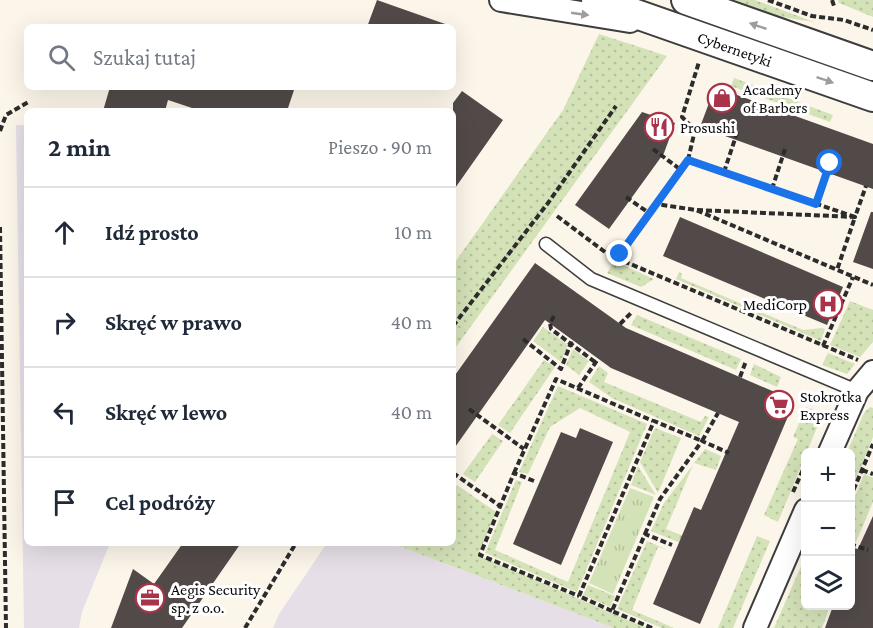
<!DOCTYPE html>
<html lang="pl">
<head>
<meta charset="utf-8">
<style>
	body { margin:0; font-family:"Crimson Pro",serif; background:#f2f2f3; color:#1f2937 }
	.controls { position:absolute; right:18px; bottom:18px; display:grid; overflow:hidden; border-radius:9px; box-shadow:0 6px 24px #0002 }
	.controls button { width:54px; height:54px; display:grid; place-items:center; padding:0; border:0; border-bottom:2px solid #e0e1e3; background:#fff; color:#1f2937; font:30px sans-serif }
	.stop { position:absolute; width:18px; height:18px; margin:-14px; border:4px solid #1a73e8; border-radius:50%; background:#fff }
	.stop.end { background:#1a73e8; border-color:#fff; box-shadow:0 2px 6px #0008 }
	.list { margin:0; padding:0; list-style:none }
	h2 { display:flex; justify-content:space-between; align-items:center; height:78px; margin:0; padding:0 24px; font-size:26px }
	h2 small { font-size:20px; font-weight:400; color:#747a83 }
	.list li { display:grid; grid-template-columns:39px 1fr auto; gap:18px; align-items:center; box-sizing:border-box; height:90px; padding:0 24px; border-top:2px solid #e0e1e3 }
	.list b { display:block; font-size:22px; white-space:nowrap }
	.list em { font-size:20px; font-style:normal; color:#747a83 }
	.icon { flex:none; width:33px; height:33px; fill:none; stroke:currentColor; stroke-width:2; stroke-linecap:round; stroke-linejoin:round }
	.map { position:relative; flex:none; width:873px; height:628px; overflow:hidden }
	.search { position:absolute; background:#fff; box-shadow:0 6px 24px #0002; left:24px; top:24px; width:432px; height:66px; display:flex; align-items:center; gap:15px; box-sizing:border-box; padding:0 21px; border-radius:9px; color:#747a83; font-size:22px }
	.panel { position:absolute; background:#fff; box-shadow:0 6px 24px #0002; left:24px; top:108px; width:432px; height:438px; border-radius:9px }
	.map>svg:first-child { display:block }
	.industrial { fill:#e6dfe8 }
	.grass { fill:url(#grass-dots) }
	.park { fill:url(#park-tufts) }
	.building { fill:#514a48 }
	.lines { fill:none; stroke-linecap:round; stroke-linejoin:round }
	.service-casing { stroke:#3d3d3d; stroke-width:15 }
	.minor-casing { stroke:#3d3d3d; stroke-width:26 }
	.tertiary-casing { stroke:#3d3d3d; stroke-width:32 }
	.path { stroke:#2c2c2c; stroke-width:4; stroke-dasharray:6 3; stroke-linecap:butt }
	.service { stroke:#fff; stroke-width:12 }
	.minor { stroke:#fff; stroke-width:22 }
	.tertiary { stroke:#fff; stroke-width:28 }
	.oneway { fill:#9d9d9d }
	.route { stroke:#1a73e8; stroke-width:8 }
	.labels { text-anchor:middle; stroke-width:6; stroke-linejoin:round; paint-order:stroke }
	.street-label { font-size:16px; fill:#0a0a0a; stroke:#fff }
	.poi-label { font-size:16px; fill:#0a0a0a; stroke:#fff; text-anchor:start }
</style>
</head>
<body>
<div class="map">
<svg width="873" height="628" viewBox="0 0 873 628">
	<defs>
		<pattern id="grass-dots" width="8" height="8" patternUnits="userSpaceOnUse" patternTransform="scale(1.5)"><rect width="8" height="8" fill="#d4e2b8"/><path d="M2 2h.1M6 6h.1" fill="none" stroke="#b5c19d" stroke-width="1.8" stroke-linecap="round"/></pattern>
		<pattern id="park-tufts" width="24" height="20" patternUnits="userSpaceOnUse" patternTransform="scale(1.5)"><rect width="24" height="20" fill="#d4e2b8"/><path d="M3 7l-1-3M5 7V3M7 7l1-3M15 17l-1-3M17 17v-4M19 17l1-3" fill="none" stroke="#b5c19d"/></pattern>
	</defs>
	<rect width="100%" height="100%" fill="#fcf6ea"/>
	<path class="industrial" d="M16,125h11v418h83l-28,69 -3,16h-55z
		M327,543h64l223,85h-341l6,-14z"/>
	<path class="grass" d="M725,0h30l59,22 -46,-7z
		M838,0h35v17l-34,-14z
		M599,34l68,22 -214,295v-86l110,-155z
		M734,78l99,37 -3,7 -99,-36z
		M614,261l40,18 -13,8 -34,-14z
		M679,272l3,2 -1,4 122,52 19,-2 3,1 -4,12 -145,-62z
		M850,301l23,9v32l-13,15 -30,-12z
		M637,315l104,44 -5,11 -105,-45z
		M543,327l25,18 -7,17 -28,-21z
		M573,349l16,12 -10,14 -13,-10z
		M828,353l27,11 -8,10 -25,-9z
		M544,360l11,7 -45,66 -12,-8z
		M754,364l27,13 -4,10 -27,-12z
		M599,366l9,7 -4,9 97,40 4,-6 4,1 -10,19 -87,-38 -23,-16z
		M558,386l89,38 -70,168 -92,-39 31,-73 6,2 -27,68 73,32 62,-150 -50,-24 -30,19 -22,47 -9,-2z
		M806,407l17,6 -45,109 -14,-7 34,-76 -5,-2z
		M870,407l3,1v29l-22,54 -1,-39h-3l17,-39z
		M655,428l26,10 -23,55 -18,-31z
		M492,434l11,7 -28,41 -12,-8z
		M705,449l16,7 -5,14 -22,-7z
		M693,465l-27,64 20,8 -3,7 -32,-13 13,-28z
		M638,466l18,29 -25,-10z
		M864,474l9,4v24l-17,40 -5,-2v-33z
		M457,485l39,27 -18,43 168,73h-32l-223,-85h62v-53z
		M757,536l13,5 -37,87h-15z
		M647,541l21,9 -10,-3 -26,63 42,18h-12l-45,-19z
		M805,557l1,49h24l-8,22h-48z
		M588,585l27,11 -5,11 -27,-12z"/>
	<path class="park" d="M630,488l24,9 -41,97 -24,-11z"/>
	<path class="building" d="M377,0l71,25v2h-81z
		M110,87h185l-8,24h-86l-33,-11 -3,11h-62z
		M715,87l158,57v45l-173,-62z
		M462,91l41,29 -50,71v-88z
		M642,112l33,11 -11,30 -55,76 -34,-24z
		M871,212h2v57l-20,-7z
		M680,217l163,70 -16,38 -164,-69z
		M535,263l91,65 165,71 -6,13 4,2 -89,210 -47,-20 41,-97 7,3 38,-88 -128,-54 -66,-48 -92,130v-72z
		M580,428l33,14 -52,123 -48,-21 48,-112 15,6z
		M873,516v112h-48l8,-22h17v-49l4,-9 4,1z
		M183,543h58l-59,85h-71l22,-59 21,15z"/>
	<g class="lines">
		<g class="service-casing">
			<path id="service" d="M546,244l45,35 266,112"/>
		</g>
		<g class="minor-casing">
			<path id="minor" d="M501,0l129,21
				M830,452l27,-61 16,-19
				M755,628l51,-118"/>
		</g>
		<g class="tertiary-casing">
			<g id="tertiary">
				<path id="s1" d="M596,0l277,97"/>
				<path d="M686,0l187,66"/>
			</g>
		</g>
		<path class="path" d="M768,0l44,16 32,4 29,10
			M832,0l2,6
			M0,131l6,-16 24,-14
			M653,149l28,21
			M688,160l7,-30 -13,-13 17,-55
			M724,172l14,-42
			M772,189l14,-43
			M626,197l23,16
			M656,204l32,-44 167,57 -18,53
			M816,204l14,-41
			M697,210l158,7 11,-31
			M557,216l52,39 249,105
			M0,227l6,401
			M617,258l39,-54 40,6 177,75
			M554,316l-4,7 1,6 44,33
			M620,324l11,-11
			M453,326l95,-123 68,-97
			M523,339l38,30 11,-29
			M823,346l30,-69
			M740,377l6,-16
			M578,388l20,-29
			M469,409l55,40
			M862,470l11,4
			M453,473l47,33
			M514,473l42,-94 97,42
			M534,481l-20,-8 -34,82 99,41
			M793,492l13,-29
			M850,498l23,-54
			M645,534l15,-35 42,-58 27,12
			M850,544l18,6
			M612,611l-33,-15 75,-175 48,20 16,-28
			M245,628l51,-85
			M652,628l-40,-17 33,-77 27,11"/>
		<use href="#service" class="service"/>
		<use href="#minor" class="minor"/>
		<use href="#tertiary" class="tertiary"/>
	</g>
	<defs><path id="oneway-solid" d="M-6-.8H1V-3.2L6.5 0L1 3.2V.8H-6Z" transform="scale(1.5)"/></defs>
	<g class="oneway">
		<use href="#oneway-solid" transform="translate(580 14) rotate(8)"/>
		<use href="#oneway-solid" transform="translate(758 26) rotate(-161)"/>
		<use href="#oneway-solid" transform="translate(825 80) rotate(19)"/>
	</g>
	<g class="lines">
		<path class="route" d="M620,254l68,-94 128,44 14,-41"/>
	</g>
	<defs>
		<g id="shop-ring" transform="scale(1.5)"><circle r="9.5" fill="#fff" stroke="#a9344a" stroke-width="1.5"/><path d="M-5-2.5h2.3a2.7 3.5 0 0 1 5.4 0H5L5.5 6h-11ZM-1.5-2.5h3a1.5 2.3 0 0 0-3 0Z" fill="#a9344a"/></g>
		<g id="restaurant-ring" transform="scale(1.5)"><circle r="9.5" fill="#fff" stroke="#a9344a" stroke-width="1.5"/><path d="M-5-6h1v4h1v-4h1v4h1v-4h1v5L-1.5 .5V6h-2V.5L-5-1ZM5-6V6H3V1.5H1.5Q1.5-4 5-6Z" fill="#a9344a"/></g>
		<g id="hospital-ring" transform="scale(1.5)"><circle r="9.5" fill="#fff" stroke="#a9344a" stroke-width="1.5"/><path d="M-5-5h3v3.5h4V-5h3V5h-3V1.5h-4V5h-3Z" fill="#a9344a"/></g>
		<g id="supermarket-ring" transform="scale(1.5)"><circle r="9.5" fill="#fff" stroke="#a9344a" stroke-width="1.5"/><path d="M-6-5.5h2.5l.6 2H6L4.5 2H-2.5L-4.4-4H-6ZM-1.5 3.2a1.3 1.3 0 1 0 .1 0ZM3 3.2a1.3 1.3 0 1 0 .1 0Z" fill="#a9344a"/></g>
		<g id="office-ring" transform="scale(1.5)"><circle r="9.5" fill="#fff" stroke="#a9344a" stroke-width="1.5"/><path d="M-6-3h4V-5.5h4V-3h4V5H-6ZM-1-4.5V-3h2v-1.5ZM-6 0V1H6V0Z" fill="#a9344a"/></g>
	</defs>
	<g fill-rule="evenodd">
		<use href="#shop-ring" x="722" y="98"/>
		<use href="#restaurant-ring" x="659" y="127"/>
		<use href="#hospital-ring" x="828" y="304"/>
		<use href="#supermarket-ring" x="779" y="405"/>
		<use href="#office-ring" x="150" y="598"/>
	</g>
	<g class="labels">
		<g class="street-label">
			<text dy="6" stroke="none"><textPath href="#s1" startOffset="147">Cybernetyki</textPath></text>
		</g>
		<g class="poi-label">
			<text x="743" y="95">Academy<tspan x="743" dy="18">of Barbers</tspan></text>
			<text x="680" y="133">Prosushi</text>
			<text x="807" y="310" text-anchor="end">MediCorp</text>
			<text x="800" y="402">Stokrotka<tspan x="800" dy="18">Express</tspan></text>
			<text x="171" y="595">Aegis Security<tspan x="171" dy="18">sp. z o.o.</tspan></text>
		</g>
	</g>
</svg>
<div class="controls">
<button>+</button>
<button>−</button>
<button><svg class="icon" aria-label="layers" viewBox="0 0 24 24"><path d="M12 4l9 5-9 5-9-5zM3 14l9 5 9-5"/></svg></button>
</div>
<div class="stop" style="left:830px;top:163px"></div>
<div class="stop end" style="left:620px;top:254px"></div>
<div class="search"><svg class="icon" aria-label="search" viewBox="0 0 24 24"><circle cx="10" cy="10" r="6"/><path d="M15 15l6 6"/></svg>Szukaj tutaj</div>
<section class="panel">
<h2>2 min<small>Pieszo · 90 m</small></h2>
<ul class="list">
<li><svg class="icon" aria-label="ahead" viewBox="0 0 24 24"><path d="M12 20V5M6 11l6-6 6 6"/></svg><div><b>Idź prosto</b></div><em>10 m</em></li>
<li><svg class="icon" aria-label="right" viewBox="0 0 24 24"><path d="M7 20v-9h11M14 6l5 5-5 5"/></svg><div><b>Skręć w prawo</b></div><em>40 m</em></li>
<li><svg class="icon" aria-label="left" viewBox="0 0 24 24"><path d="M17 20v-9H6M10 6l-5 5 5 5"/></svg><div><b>Skręć w lewo</b></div><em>40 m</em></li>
<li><svg class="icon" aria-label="arrive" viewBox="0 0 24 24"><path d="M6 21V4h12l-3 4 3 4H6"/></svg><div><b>Cel podróży</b></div></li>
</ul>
</section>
</div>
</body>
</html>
